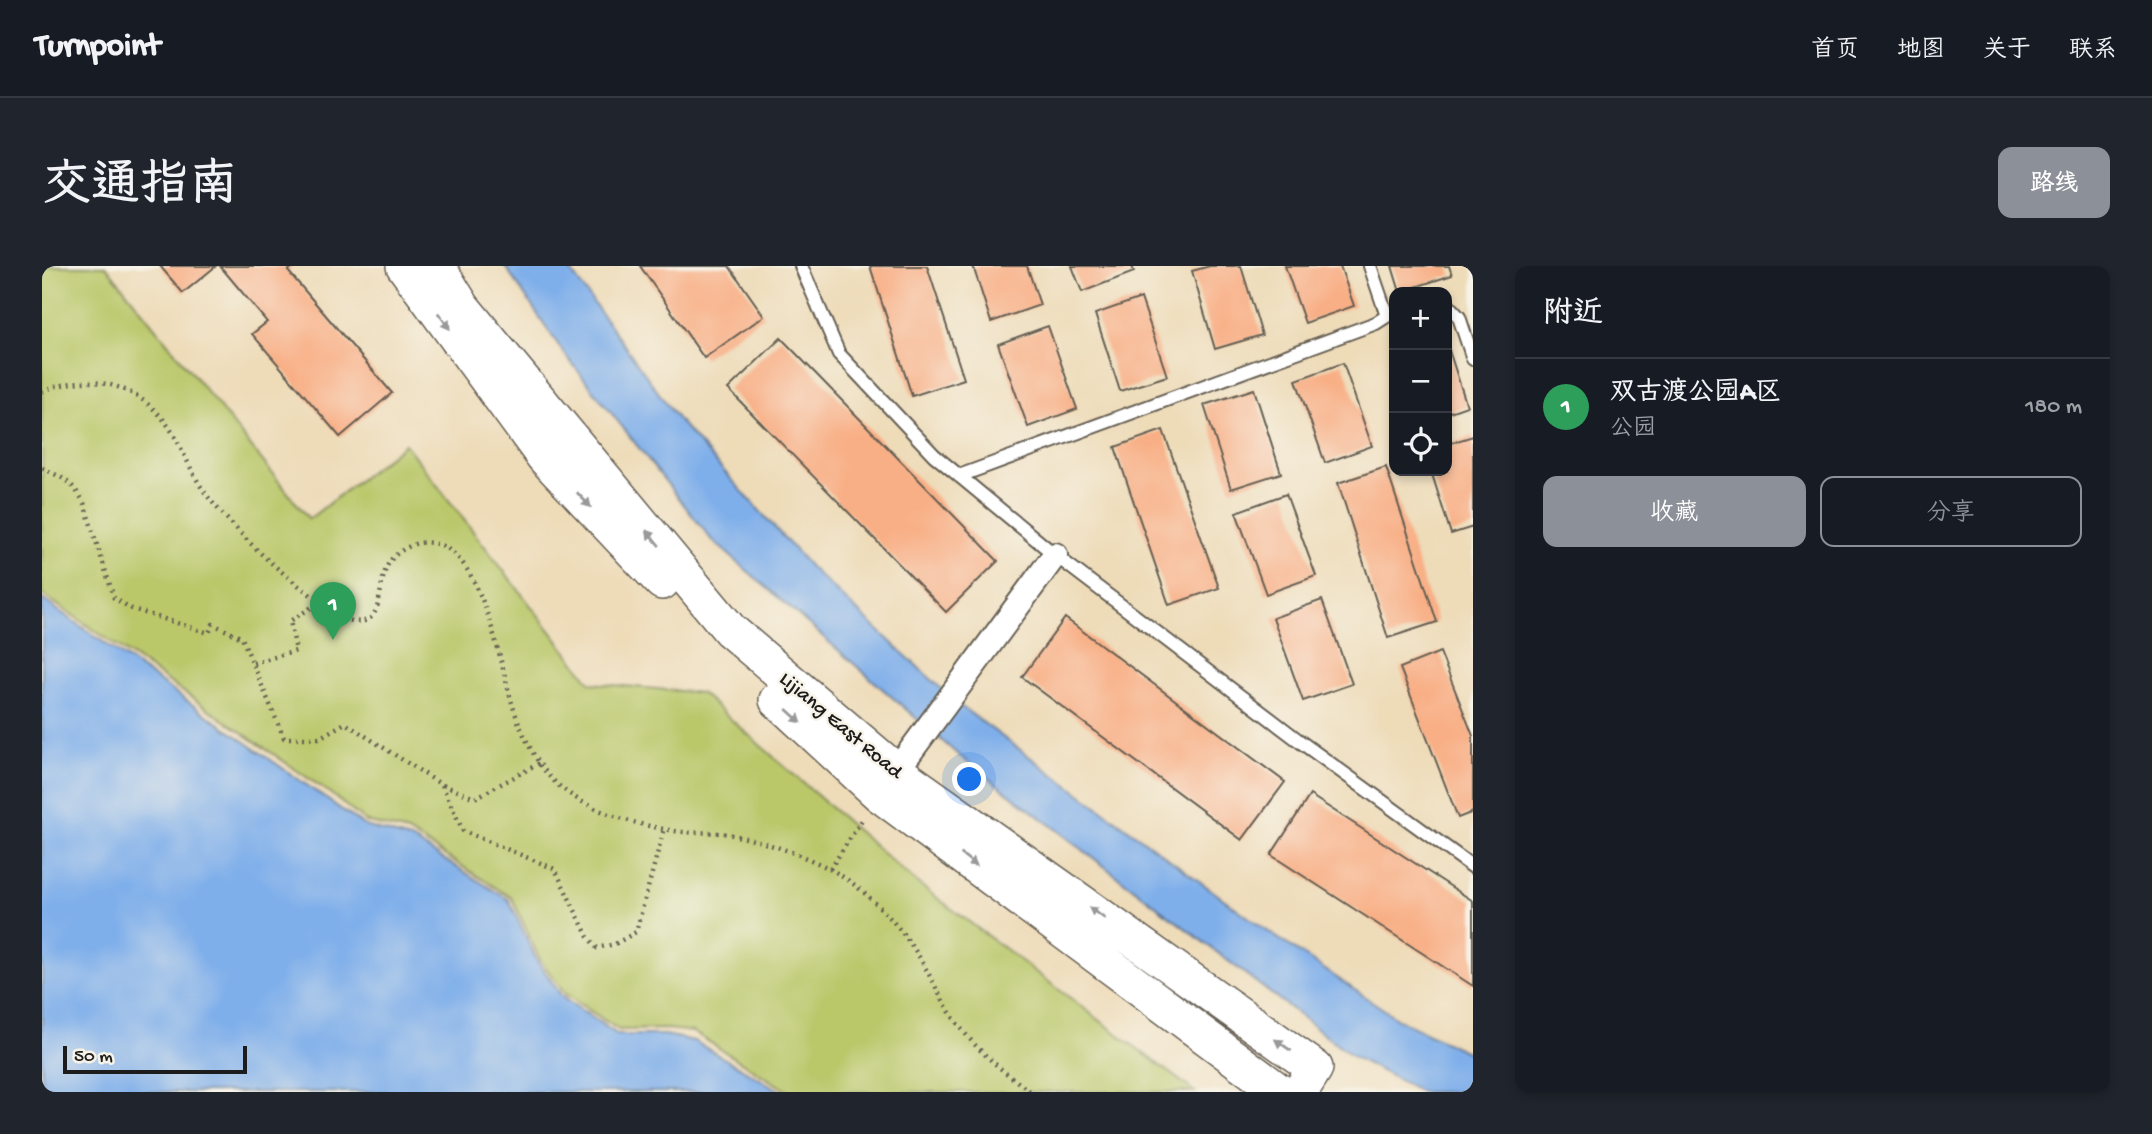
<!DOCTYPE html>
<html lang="zh">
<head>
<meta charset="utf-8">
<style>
	body { margin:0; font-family:"Gochi Hand","LXGW WenKai TC",sans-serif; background:#20242c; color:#f1f3f6 }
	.controls { position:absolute; right:21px; top:21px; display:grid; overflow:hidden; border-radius:14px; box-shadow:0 4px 10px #0003 }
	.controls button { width:63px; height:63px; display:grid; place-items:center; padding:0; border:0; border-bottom:2px solid #363941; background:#171b24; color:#f1f3f6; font:35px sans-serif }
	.scale { position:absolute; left:21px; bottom:18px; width:184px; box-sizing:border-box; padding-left:7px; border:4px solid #1c1c1c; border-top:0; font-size:19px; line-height:24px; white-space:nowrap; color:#1c1c1c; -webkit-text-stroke:5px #f7f3e8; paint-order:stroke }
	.you { position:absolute; left:928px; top:514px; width:24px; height:24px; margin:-18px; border:5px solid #fff; border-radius:50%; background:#1a73e8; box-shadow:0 0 0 10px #1a73e833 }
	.badge { display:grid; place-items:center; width:46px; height:46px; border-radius:50%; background:#8c9099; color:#fff; font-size:23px; font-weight:700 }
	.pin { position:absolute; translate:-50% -58px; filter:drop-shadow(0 2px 4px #0008) }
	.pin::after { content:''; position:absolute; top:37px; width:24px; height:21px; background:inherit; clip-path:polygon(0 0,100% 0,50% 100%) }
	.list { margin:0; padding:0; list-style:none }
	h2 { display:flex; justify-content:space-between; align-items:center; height:91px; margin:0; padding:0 28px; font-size:30px }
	h2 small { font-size:23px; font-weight:400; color:#9ea1a6 }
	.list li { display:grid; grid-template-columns:46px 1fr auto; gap:21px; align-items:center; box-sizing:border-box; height:98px; padding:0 28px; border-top:2px solid #363941 }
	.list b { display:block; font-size:26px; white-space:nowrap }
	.list p { margin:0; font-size:23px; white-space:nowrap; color:#9ea1a6 }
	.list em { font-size:23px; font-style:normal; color:#9ea1a6 }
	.actions { display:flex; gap:14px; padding:21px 28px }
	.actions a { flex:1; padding:16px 0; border:2px solid #8c9099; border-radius:14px; text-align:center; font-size:24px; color:#8c9099 }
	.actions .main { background:#8c9099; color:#fff }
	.icon { flex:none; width:38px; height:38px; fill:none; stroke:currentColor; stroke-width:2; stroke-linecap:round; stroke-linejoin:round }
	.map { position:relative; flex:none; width:1431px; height:826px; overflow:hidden; border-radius:14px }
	header { display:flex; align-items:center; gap:42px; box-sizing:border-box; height:98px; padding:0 35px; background:#171b24; border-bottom:2px solid #363941 }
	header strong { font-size:33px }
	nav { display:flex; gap:38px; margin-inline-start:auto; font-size:24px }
	.intro { display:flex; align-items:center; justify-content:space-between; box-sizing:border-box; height:168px; padding:0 42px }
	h1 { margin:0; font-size:49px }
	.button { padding:18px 32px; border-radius:14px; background:#8c9099; color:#fff; font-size:24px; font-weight:700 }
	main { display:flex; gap:42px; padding:0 42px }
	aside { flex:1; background:#171b24; border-radius:14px; box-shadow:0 4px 10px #0003 }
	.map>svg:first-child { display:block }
	.green { fill:#bac86a; stroke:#6b7243; stroke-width:2 }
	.water { fill:#7fafea; stroke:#4e6683; stroke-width:2 }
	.building { fill:#f8af85 }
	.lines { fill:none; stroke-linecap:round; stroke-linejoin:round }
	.lane-casing { stroke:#665f53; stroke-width:16 }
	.street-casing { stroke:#665f53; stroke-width:28 }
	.secondary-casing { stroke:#665f53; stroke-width:38 }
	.path { stroke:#665f53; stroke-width:4.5; stroke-dasharray:2 5; stroke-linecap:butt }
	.lane { stroke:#fff; stroke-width:12 }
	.street { stroke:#fff; stroke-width:24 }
	.secondary { stroke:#fff; stroke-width:35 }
	.oneway { fill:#999 }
	.labels { text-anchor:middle; stroke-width:5; stroke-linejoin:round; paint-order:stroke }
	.street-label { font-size:21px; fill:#1c1c1c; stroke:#f7f3e8 }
</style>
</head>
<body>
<header>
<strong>Turnpoint</strong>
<nav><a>首页</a><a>地图</a><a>关于</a><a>联系</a></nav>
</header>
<div class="intro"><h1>交通指南</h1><a class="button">路线</a></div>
<main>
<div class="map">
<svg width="1431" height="826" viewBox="0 0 1431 826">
	<rect width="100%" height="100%" fill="#f7f3e8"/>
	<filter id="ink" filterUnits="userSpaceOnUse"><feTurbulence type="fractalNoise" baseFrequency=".0143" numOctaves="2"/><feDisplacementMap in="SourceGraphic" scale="14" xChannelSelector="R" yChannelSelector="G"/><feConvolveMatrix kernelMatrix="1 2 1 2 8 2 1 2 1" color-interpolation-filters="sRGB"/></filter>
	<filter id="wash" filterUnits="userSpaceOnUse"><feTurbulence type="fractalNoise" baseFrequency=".00686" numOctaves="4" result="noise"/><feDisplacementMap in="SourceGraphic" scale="28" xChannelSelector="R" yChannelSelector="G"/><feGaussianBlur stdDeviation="1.57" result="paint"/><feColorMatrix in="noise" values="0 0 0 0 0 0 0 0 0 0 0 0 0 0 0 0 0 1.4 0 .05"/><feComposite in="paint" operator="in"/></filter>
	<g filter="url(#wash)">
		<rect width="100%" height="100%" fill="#eedcb9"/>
		<path class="green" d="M0,0h64l203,253 96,-75 186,239 110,10 211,186 283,213h-406l-96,-60 -25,-3 -49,1 -54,-36 -26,-36 -27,-60 -104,-66 -42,-10 -35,-28 -289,-200z"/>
		<path class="water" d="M463,0h62l112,155 133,148 147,136 307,225 135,91 72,34v37h-52l-67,-35 -398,-304 -245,-214 -148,-187z
			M0,333l323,227 48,14 96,60 27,59 27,39 55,37h47l29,6 88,51h-740z"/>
		<g id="blocks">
			<path class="building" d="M118,0h56l-33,27z
				M178,0h74l-6,5 104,122 -52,44 -88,-103 15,-12z
				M598,0h89l35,50 -60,42z
				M828,0h57l37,113 -52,17z
				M931,0h54l13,39 -49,17z
				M1030,0h60l2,6 -52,20z
				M1168,0h31l21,69 -47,14 -23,-78z
				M1243,0h55l14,40 -49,17z
				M1350,0h57l3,9 -52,17z
				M1099,32l26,78 -47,15 -25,-77z
				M1006,60l29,83 -49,18 -30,-83z
				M739,72l217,223 -52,51 -218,-223z
				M1405,78l20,62 -20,7z
				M1301,97l29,83 -47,17 -29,-83z
				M1212,123l27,84 -50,16 -27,-84z
				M1121,164l56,158 -50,17 -54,-158z
				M1431,170v91l-22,7 -20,-63h16v-27z
				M1344,201l51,155 -49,16 -50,-155z
				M1244,228l30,82 -50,18 -30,-82z
				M1280,334l30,84 -49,17 -30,-83z
				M1023,352l220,164 -43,58 -220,-163z
				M1398,386l33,84v76l-15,6 -58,-150z
				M1268,529l163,106v85l-202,-131z"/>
		</g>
	</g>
	<g filter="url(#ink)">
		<use href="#blocks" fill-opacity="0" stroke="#665f53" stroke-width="2"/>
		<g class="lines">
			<g class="lane-casing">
				<path id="lane" d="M759,0l38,88 95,101 121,100 243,185 175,127
					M1405,38l12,13 14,42
					M917,210l417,-153 11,-7 -17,-50"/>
			</g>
			<g class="street-casing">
				<path id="street" d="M846,516l167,-227"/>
			</g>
			<g class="secondary-casing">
				<path id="secondary" d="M362,0l140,191 118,125
					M395,0l26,42 267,322 166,141 419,297 -15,24
					M735,434l102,94 401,298"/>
			</g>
			<path class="path" d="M0,126c43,-20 90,-10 121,27 18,22 26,52 43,75 8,11 18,22 28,32 33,37 70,65 111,93 45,15 28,-37 46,-59 5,-7 13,-11 21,-15 10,-4 21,-3 31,1 41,20 57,117 69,157 7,24 21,56 39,75 30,32 82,46 124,53 17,3 36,0 53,3 34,7 68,18 100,34 34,17 70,55 90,87 15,25 27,54 46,77 19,24 43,42 67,60
				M0,202c21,10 30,13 42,35l30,95 18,11 77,24 4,-9 29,14 42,100h35l26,-15 97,62 21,46 92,38 33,68 9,11 18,-4 21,-12 28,-103
				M211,397l43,-12 -6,-30 30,-19
				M401,519l32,13 65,-35
				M788,603l34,-52"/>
			<use href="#lane" class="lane"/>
			<use href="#street" class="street"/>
			<use href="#secondary" class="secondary"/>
		</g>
		<defs><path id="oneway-solid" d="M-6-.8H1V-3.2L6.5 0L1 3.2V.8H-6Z" transform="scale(1.75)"/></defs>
		<g class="oneway">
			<use href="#oneway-solid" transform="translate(402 55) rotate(54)"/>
			<use href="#oneway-solid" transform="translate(542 234) rotate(47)"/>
			<use href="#oneway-solid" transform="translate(611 272) rotate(-130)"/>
			<use href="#oneway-solid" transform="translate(752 450) rotate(42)"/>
			<use href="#oneway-solid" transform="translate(927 594) rotate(37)"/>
			<use href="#oneway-solid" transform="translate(1055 647) rotate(-145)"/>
			<use href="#oneway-solid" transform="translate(1241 779) rotate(-145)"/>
		</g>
	</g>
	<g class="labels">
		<g class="street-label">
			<text transform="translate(800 458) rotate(40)" y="7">Lijiang East Road</text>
		</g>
	</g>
</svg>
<div class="controls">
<button>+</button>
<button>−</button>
<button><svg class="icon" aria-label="locate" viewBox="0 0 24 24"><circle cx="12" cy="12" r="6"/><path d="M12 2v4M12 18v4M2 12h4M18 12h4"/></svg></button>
</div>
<div class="scale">50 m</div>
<div class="you"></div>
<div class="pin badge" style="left:291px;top:374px;background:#2e9e5b">1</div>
</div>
<aside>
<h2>附近<small></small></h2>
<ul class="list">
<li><span class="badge" style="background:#2e9e5b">1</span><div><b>双古渡公园A区</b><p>公园</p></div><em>180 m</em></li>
</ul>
<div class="actions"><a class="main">收藏</a><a>分享</a></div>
</aside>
</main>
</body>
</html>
